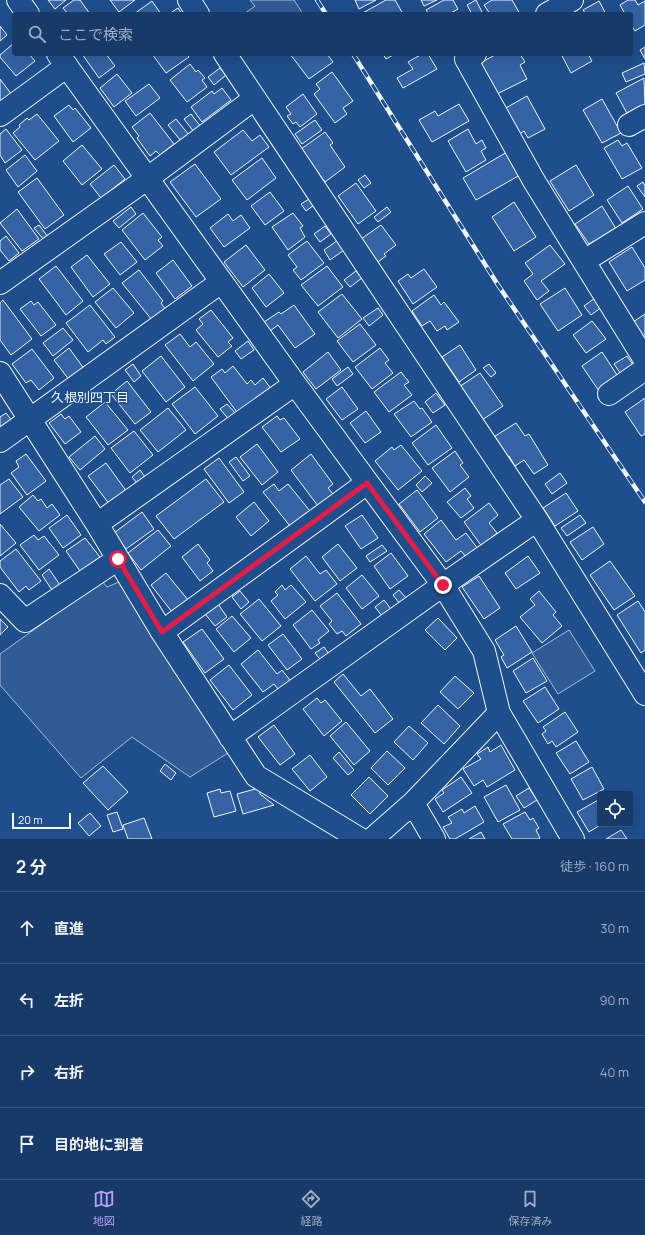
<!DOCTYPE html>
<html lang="ja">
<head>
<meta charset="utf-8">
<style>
	body { margin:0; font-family:Manrope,"Noto Sans JP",sans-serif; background:#244571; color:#f1f3f6 }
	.controls { position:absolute; right:12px; bottom:12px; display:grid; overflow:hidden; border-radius:4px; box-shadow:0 4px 16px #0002 }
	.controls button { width:36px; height:36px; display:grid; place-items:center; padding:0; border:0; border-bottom:1px solid #36547d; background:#173a69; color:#f1f3f6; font:20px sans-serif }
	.scale { position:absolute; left:12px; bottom:10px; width:59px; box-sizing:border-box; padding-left:4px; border:2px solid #f2f6ff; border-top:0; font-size:11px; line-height:14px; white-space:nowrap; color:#f2f6ff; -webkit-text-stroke:3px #1f4e8c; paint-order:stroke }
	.stop { position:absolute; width:12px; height:12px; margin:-9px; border:3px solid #e11d48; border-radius:50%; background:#fff }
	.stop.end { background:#e11d48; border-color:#fff; box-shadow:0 1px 4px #0008 }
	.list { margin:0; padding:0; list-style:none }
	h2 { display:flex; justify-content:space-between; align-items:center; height:52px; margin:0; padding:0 16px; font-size:17px }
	h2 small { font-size:13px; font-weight:400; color:#9eadc0 }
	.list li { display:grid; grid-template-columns:26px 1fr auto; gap:12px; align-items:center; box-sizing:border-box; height:72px; padding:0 16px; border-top:1px solid #36547d }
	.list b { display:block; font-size:15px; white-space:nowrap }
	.list em { font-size:13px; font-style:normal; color:#9eadc0 }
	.icon { flex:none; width:22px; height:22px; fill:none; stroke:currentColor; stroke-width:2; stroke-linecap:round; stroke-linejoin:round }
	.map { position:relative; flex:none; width:645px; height:839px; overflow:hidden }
	.search { position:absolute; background:#173a69; box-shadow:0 4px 16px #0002; left:12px; right:12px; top:12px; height:44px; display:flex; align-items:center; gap:10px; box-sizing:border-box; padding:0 14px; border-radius:4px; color:#9eadc0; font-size:15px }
	.sheet { height:340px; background:#173a69 }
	nav { display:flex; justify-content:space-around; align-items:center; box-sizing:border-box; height:56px; border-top:1px solid #36547d; background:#173a69; font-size:11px; color:#9eadc0 }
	nav a { display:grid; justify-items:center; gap:2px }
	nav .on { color:#bca0f2 }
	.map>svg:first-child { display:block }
	.built { fill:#305b95; stroke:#a8bbd7 }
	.building { fill:#3563a3; stroke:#f2f6ff }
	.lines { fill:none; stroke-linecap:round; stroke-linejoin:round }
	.minor-casing { stroke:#f2f6ff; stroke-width:24 }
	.minor { stroke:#1f4e8c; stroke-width:22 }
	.rail-casing { stroke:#f2f6ff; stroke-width:4.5 }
	.rail { stroke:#1f4e8c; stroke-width:3; stroke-dasharray:9; stroke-linecap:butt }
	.route { stroke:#e11d48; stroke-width:5 }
	.labels { text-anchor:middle; stroke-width:3; stroke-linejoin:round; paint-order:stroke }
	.neighbourhood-label { font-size:13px; fill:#f2f6ff; stroke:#1f4e8c }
</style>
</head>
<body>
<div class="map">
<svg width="645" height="839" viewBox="0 0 645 839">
	<rect width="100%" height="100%" fill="#1f4e8c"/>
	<path class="built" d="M250,0h44l9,14h-59l11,-8z
		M102,581l5,6 12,-5 109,171 -38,24 -58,-40 -51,41 -81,-93v-31z
		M569,630l26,41 -37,23 -26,-41z"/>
	<path class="building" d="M48,0h18l-11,9z
		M74,0h6l10,14h-22l-5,-6z
		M110,0h25l-16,12z
		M355,0h21l-17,9z
		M386,0h9l8,14h-42z
		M421,0h16l-13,6z
		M444,0h9l5,9 -9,5h-20l-3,-4z
		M476,0l7,14h-11l-5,-9z
		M492,0h20l8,14h-30l-6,-9z
		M628,0h7l3,5 7,-4v24l-10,6 -4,-6v-11h-6l-5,-9z
		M152,1l9,13h-27z
		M599,1l7,13h-20l-3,-4z
		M178,8l4,6h-13z
		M0,26l7,9 -7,6z
		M14,43v11h15l6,7 -19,15 -16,-19v-2z
		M645,47v12l-5,-9z
		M82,54h24l9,12 -16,12z
		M152,54h35l2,3 -23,16z
		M290,54h37l6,8 -24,17z
		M383,54h12l-9,5z
		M422,54h6l9,15 -34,19 -6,-10 16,-9 -5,-7z
		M497,54h23l5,8 -5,3 7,14 -30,15 -17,-31z
		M561,54h27l4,7 -21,12z
		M644,63l1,11 -19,8 -4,-9z
		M190,64l6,8 2,-2 7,8 -3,2 5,7 -20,15 -17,-22z
		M220,68l6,7 -12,10 -6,-8z
		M332,72l21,29 -10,7 4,6 -12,9 -21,-29 6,-5 -4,-5z
		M117,74l15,19 -18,14 -14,-19z
		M644,78l1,32 -15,9 -14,-26z
		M0,79l12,16 -12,10z
		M149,84l11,14 -24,18 -11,-15z
		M222,88l9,12 -29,22 -11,-15 21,-16 2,3z
		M303,94l14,20 -17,13 -4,-5 -3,2 -6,-8 4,-2 -5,-7z
		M527,96l18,33 -17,9 -4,-7 -6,4 -14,-26z
		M602,99l19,34 -19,10 -19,-33z
		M459,104l10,17 -37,21 -13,-22 16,-9 3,5z
		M69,105l4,5 2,-2 16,20 -18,14 -19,-26z
		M150,113l24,31 -14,11 -4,-4 -6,5 -13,-18 2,-2 -7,-9z
		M37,114l22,27 -24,19 -22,-27 7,-6 -1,-2 8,-7 2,2z
		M191,114l10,13 -7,5 -10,-13z
		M176,119l13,16 -8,6 -13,-16z
		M315,120l7,10 -20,14 -7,-10z
		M6,129l16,21 -17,13 -5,-8v-21z
		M468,129l8,15 6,-4 4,8 -5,3 5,9 -20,12 -18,-31z
		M243,130l9,11 8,-6 9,12 -38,28 -17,-23z
		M325,132l8,11 -3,2 15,22 -20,15 -24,-33z
		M618,140l4,6 5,-3 15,25 -20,11 -18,-31z
		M82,145l20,24 -20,16 -19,-24z
		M507,152l13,23 -44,25 -13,-22z
		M25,155l12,16 -19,16 -12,-17z
		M262,158l14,20 -29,22 -15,-20z
		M195,164l26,35 -25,18 -26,-35z
		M114,165l11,14 -24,19 -11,-14z
		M576,165l18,30 -25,16 -19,-30z
		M365,175l6,8 -7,5 -6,-8z
		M37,178l27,37 -19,14 -27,-37z
		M643,182l2,4v11l-8,-11z
		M356,183l20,28 -18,13 -20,-28z
		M628,186l15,23 -21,14 -15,-23z
		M270,192l14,19 -19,14 -14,-19z
		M309,199l5,6 -8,6 -5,-7z
		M514,202l22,35 -22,14 -22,-34z
		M602,206l16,26 -21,14 -3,-5 -5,3 -14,-20z
		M131,207l5,7 -17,14 -6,-7z
		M387,207l4,5 -13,10 -4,-5z
		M17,209l22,30 -17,12 -22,-28z
		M143,213l19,24 -4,3 5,6 -18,14 -23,-30z
		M293,213l10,13 -3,2 5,9 -17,13 -16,-23z
		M228,214l5,7 8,-6 9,13 -26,19 -14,-19z
		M39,225l9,12 -4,3 -10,-12z
		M381,225l15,20 -12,9 2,2 -8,6 -17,-23z
		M325,226l6,8 -11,8 -6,-8z
		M6,236l13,17 -10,8 -9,-11v-9z
		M338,240l6,10 -14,10 -6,-10z
		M307,241l17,22 -23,17 -8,-10 4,-3 -9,-12z
		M121,242l16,20 -17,13 -16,-21z
		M246,245l19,25 -22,17 -19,-25z
		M550,245l15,19 -24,17 8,10 -12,9 -13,-19 9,-7 -8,-11z
		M632,247l13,21v12l-18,11 -18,-29z
		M87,255l23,29 -17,13 -22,-30z
		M173,260l19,26 -17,13 -19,-26z
		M56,266l27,35 -17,14 -27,-36z
		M327,266l16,21 -25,19 -17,-21z
		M424,269l13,18 -24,17 -15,-23 10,-7 3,4z
		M139,270l24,31 -2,2 5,7 -14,10 -30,-37z
		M356,271l6,7 -12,9 -6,-7z
		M269,274l15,19 -18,14 -14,-19z
		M113,288l21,25 -18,15 -21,-26z
		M565,288l17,27 -24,16 -18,-27z
		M342,294l20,25 -24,19 -20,-26z
		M434,295l7,10 3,-3 15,20 -12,8 -2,-4 -8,5 -7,-10 -8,5 -10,-15z
		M595,298l7,9 -11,8 -7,-9z
		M3,300l29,39 -21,16 -11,-15v-37z
		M31,301l3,4 4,-3 18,23 -15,11 -21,-27z
		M90,305l25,32 -9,7 -3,-4 -15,12 -22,-29z
		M294,305l21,29 -20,14 -17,-23 -8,6 -6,-9 15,-10 2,2z
		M378,308l5,7 -14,11 -6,-8z
		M211,310l22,28 -5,4 4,4 -14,11 -22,-27 7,-6 -4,-5z
		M645,314v27l-12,-19z
		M592,321l14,18 -20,14 -13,-18z
		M360,324l16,21 -23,17 -16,-21z
		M63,328l10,12 -20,16 -10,-13z
		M180,334l10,13 6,-5 18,22 -21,17 -28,-36z
		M248,341l6,9 -13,9 -6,-8z
		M460,345l16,25 -17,12 -17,-25z
		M69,348l16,22 -15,11 -16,-21z
		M380,348l9,12 -4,3 8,10 -21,16 -17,-22z
		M32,349l22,29 -15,12 -8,-10 -5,3 -14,-19z
		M328,352l13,18 -25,19 -13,-17z
		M602,352l19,29 -20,13 -19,-28z
		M161,356l24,31 -19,15 -24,-31z
		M627,356l9,13 -13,8 -9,-13z
		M133,364l8,12 -7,6 -9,-12z
		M489,364l7,9 -5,4 -8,-9z
		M233,366l14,18 4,-4 4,5 8,-7 9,12 -33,25 -28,-38 11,-8 3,4z
		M348,367l5,7 -16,12 -5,-7z
		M401,372l8,10 -5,3 8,10 -23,17 -15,-20z
		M480,373l23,33 -21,14 -23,-33z
		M127,381l24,31 -16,12 -24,-30z
		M195,387l23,29 -23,18 -23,-30z
		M342,387l16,22 -16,11 -16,-21z
		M436,393l9,12 -12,8 -8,-11z
		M645,398v36l-4,2 -16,-24z
		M414,401l6,8 2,-1 10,14 -21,15 -17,-23z
		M105,402l23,28 -20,15 -22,-28z
		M227,404l11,12 -7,6 -11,-13z
		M168,408l18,22 -28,22 -18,-22z
		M366,411l15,21 -16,11 -15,-20z
		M6,413l7,9 -13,8v-13z
		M61,414l4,5 4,-3 12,16 -16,12 -16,-21z
		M277,416l3,4 4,-2 16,21 -19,13 -19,-25z
		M516,423l9,13 4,-2 19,31 -14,9 -10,-14 -9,6 -6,-10 -5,3 -12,-21z
		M436,425l16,23 -24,17 -16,-22z
		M134,431l19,24 -23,18 -19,-25z
		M95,436l10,13 -25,21 -11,-13z
		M257,444l21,28 -16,13 -22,-28z
		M401,445l21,26 -24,19 -23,-29 17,-14 2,3z
		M455,451l8,12 -3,2 9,12 -19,15 -18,-24z
		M26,454l20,27 -19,14 -16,-22 8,-6 -3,-6z
		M311,454l22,30 -5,4 5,6 -15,12 -27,-36z
		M236,457l14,19 -7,5 -14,-19z
		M219,458l25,34 -15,11 -25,-34z
		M106,463l21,29 -17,13 -22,-29z
		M140,470l8,11 -8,6 -8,-10z
		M560,473l7,10 -15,11 -7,-10z
		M425,476l7,7 -10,9 -6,-7z
		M9,479l14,18 -23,17v-29z
		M206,479l18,23 -50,37 -18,-23z
		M274,484l5,7 9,-7 22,27 -20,15 -27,-34z
		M465,488l6,8 -4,3 7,9 -13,10 -14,-16z
		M417,490l21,28 -18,14 -21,-28z
		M566,493l12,18 -23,15 -12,-18z
		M33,495l5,6 3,-2 6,9 5,-4 8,11 -21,16 -20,-24z
		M254,502l15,19 -18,15 -15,-19z
		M489,503l9,12 -9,8 8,10 -7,6 2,2 -9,7 -19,-26z
		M142,512l12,17 -28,20 -12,-16z
		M67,515l14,20 -18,13 -14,-20z
		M362,515l16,23 -17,11 -16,-23z
		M580,515l6,8 -19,13 -6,-8z
		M441,520l15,20 10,-7 12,16 -11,9 -6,-7 -15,11 -22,-28z
		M0,524l16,19 -16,13z
		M593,527l11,17 -22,16 -12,-18z
		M158,530l13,16 -30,24 -13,-17z
		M34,535l4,5 6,-4 15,19 -20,15 -19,-25z
		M85,538l15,19 -20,14 -14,-20z
		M198,544l12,16 -3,3 6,8 -13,10 -18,-24z
		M338,544l19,24 -17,13 -18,-24z
		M382,545l5,6 -17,11 -4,-6z
		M16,549l25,32 -12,9 -3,-4 -7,6 -19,-25v-6z
		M391,553l17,23 -18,13 -16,-23z
		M306,556l14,18 6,-4 11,14 -22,17 -25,-32z
		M528,556l12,17 -24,16 -11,-16z
		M610,561l25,35 -21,14 -24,-35z
		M49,569l11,16 -8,5 -10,-15z
		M166,573l22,27 -16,12 -21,-27z
		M362,575l17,21 -17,13 -16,-21z
		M479,576l21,32 -16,11 -22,-32z
		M282,585l3,5 6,-5 15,17 -21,17 -14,-18 7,-6 -3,-3z
		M399,590l8,9 -7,5 -7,-9z
		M240,591l9,11 -8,7 -9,-12z
		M539,591l17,21 -3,3 9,11 -20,17 -22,-26 15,-12 -5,-6z
		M337,593l24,31 -15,12 -4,-5 -5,3 -8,-10 3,-3 -12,-15z
		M259,599l22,27 -19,15 -22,-27z
		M384,600l7,9 -9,7 -7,-9z
		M638,601l7,11v38l-4,3 -24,-38z
		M218,604l9,13 -12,9 -10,-12z
		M312,610l17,21 -11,9 2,3 -9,6 -18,-24z
		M232,616l19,22 -17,14 -18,-23z
		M438,618l19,20 -12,12 -20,-20z
		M0,619l8,8 -8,8z
		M516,626l16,26 -25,16 -6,-11 3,-2 -9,-15z
		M202,629l22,30 -19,14 -22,-31z
		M283,634l19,25 -15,11 -19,-25z
		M324,647l7,10 -8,6 -8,-10z
		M258,650l19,24 5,-4 11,14 -12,9 -7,-9 -11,8 -22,-28z
		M533,658l14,23 -21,12 -13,-22z
		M229,665l23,30 -19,15 -23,-30z
		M343,674l18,22 9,-7 23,30 -18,14 -41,-51z
		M455,676l19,17 -16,16 -18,-17z
		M545,687l14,22 -21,14 -15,-22z
		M317,698l4,5 4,-3 17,21 -18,15 -21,-27z
		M438,705l22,21 -16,18 -23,-21z
		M565,712l13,20 -22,15 -4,-6 -4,3 -6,-10 4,-3 -3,-4z
		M346,722l24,29 -16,14 -24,-29z
		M274,725l21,29 -15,11 -22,-28z
		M409,726l19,17 -15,17 -19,-18z
		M576,741l13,21 -19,12 -14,-21z
		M501,745l14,25 -28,17 -4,-7 -9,6 -11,-17 18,-10 -4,-5 11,-7 2,5z
		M387,751l18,17 -17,17 -17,-17z
		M339,752l15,18 -6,5 -15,-17z
		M310,755l17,22 -17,14 -18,-22z
		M165,764l11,9 -5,7 -11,-9z
		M103,766l25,26 -20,18 -25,-27z
		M592,767l12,22 -21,11 -12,-21z
		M369,777l19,19 -18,18 -19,-19z
		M461,777l11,16 -29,19 -8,-13 9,-6 -2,-3z
		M506,785l14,25 -22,12 -14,-25z
		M259,788l1,6 14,11 -31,9 -6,-20z
		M529,788l8,12 -13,8 -8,-12z
		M220,789l1,4 9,-2 6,20 -22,6 -7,-24z
		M600,799v25h2l-13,8 -12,-20z
		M475,806l9,16 -29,17h-5l-7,-12 9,-4 -4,-6 14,-8 2,4z
		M117,812l6,17 -10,3 -6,-17z
		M525,812l5,8 3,-2 6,10 -3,2 4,8 -1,1h-27l-9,-15z
		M90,813l11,13 -12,10 -11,-13z
		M144,818l8,21h-24l-5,-14z
		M621,830l6,9h-21z
		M481,832l4,7h-16z"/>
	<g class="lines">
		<g class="minor-casing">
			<path id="minor" d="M18,0l10,14
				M189,0l9,14
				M547,14l25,-14
				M58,54l237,330 148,201 41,66 15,62 74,126
				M225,54l312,466 108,174
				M475,54l-9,5 68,122 111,179
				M0,115l67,-49
				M629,125l16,-9
				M584,261l61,-38
				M0,283l148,-105 106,-79
				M0,373l97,151 65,108 94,144 104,63
				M609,394l36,-25
				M0,441l221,-159
				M97,524l198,-140
				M0,595l25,26 93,-62
				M162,632l205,-149
				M230,737l213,-152 94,-65
				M413,803l21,36
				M372,839l41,-36 86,-90"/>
		</g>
		<use href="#minor" class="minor"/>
		<g class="rail-casing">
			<path id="rail" d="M317,0l9,14
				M353,54l145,231 147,217"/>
		</g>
		<use href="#rail" class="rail"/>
	</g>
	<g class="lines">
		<path class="route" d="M118,559l44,73 205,-149 76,102"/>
	</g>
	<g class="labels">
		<g class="neighbourhood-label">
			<text x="90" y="402">久根別四丁目</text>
		</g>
	</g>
</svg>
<div class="controls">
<button><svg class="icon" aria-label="locate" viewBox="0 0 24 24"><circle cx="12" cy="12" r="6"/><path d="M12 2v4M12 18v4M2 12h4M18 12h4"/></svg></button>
</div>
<div class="scale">20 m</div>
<div class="stop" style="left:118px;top:559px"></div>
<div class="stop end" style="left:443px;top:585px"></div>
<div class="search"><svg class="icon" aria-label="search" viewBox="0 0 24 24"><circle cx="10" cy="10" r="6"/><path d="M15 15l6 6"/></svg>ここで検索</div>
</div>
<section class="sheet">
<h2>2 分<small>徒歩 · 160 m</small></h2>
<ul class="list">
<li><svg class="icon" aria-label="ahead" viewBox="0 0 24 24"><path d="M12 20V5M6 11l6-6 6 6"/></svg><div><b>直進</b></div><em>30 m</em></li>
<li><svg class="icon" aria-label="left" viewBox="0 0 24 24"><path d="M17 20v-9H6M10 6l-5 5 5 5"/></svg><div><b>左折</b></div><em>90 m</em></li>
<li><svg class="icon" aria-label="right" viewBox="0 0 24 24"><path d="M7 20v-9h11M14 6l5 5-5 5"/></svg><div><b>右折</b></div><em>40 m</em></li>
<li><svg class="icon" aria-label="arrive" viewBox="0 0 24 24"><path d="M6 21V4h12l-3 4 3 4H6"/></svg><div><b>目的地に到着</b></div></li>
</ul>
</section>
<nav>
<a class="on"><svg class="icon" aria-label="map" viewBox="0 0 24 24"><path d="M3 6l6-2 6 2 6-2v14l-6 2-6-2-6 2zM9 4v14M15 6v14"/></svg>地図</a>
<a><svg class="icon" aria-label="directions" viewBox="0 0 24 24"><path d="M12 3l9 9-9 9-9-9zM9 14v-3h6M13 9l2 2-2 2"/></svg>経路</a>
<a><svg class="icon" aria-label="saved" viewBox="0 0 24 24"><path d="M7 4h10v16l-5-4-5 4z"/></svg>保存済み</a>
</nav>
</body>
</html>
